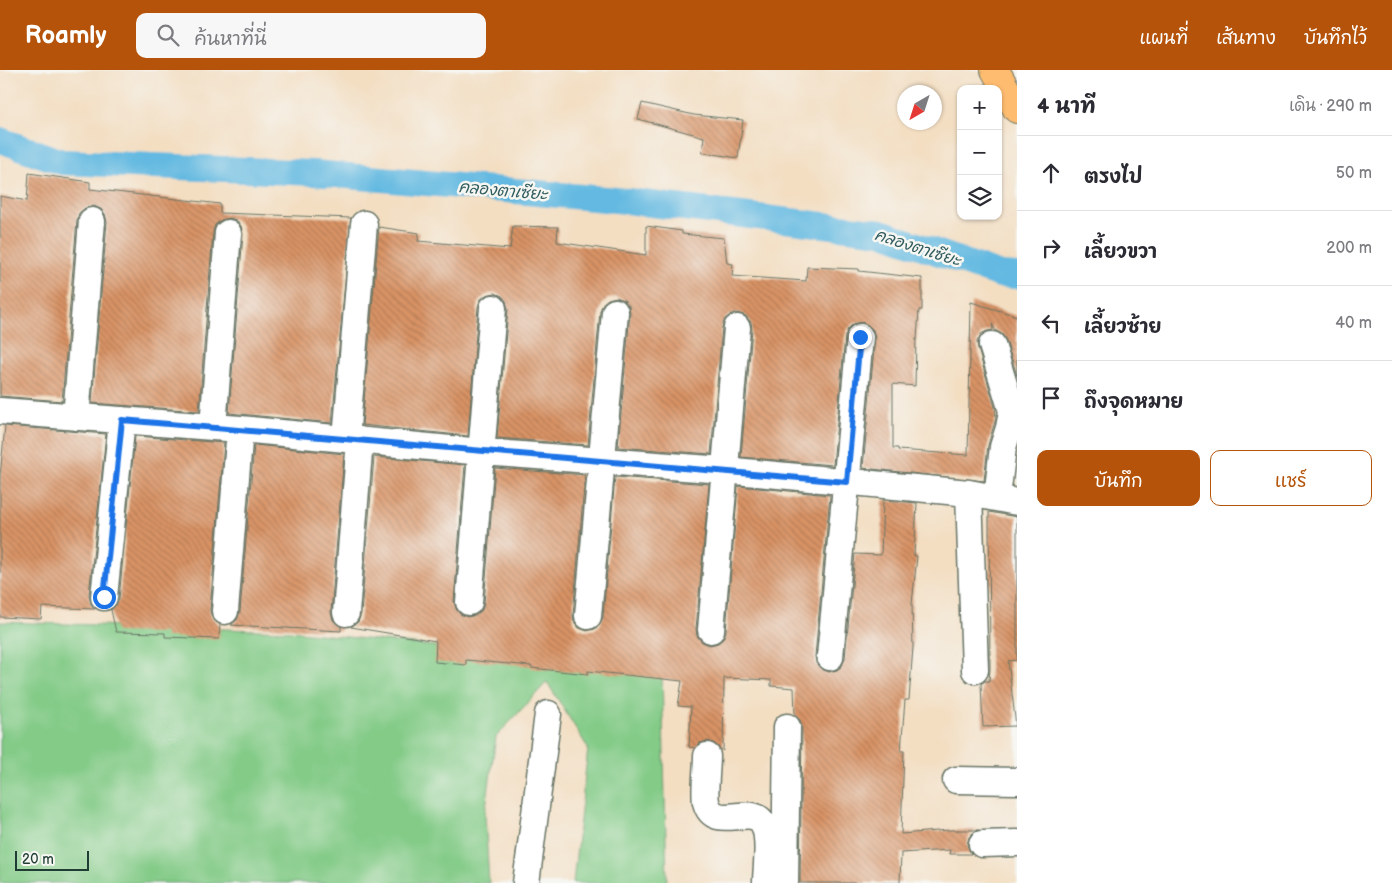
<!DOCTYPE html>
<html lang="th">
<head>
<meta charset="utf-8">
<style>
	body { margin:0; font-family:"Balsamiq Sans","Playpen Sans Thai",sans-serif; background:#f7f7f7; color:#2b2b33 }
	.controls { position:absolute; right:15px; top:15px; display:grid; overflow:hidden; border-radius:10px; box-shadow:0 1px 4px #0004 }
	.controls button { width:45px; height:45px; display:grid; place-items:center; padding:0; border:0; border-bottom:1px solid #e1e1e2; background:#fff; color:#2b2b33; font:25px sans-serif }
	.compass { position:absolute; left:897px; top:15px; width:45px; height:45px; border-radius:50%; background:#fff; box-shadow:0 1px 4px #0004; rotate:219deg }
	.scale { position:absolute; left:15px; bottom:12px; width:74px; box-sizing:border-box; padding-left:5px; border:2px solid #1f3d34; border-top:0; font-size:14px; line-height:18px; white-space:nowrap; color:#1f3d34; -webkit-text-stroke:4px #f6f6f2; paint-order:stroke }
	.stop { position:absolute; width:15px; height:15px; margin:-11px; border:4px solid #1a73e8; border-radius:50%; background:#fff }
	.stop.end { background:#1a73e8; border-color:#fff; box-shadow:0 1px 5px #0008 }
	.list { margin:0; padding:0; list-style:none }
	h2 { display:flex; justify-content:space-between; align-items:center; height:65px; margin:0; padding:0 20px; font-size:21px }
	h2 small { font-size:16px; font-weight:400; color:#7c7c81 }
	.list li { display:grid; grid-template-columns:32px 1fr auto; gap:15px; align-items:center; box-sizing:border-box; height:75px; padding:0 20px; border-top:1px solid #e1e1e2 }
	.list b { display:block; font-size:19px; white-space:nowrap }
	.list em { font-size:16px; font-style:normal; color:#7c7c81 }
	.actions { display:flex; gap:10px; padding:15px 20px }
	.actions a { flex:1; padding:11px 0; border:1px solid #b45309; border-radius:10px; text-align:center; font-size:18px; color:#b45309 }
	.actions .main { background:#b45309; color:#fff }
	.icon { flex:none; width:28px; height:28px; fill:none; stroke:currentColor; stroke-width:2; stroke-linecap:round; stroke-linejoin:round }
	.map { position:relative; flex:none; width:1017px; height:813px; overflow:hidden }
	header { display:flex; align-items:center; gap:30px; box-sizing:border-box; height:70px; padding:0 25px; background:#b45309; color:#fff }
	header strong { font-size:24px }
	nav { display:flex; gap:28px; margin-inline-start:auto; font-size:18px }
	.search { width:350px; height:45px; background:#f7f7f7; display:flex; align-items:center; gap:12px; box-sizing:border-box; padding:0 18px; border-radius:10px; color:#7c7c81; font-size:19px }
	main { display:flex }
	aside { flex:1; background:#fff }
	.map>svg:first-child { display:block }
	.grass { fill:#83cb87; stroke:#51845e }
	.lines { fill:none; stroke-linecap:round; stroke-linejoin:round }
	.canal { stroke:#64b9e1; stroke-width:26 }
	.building { fill:url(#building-back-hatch) }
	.minor-casing { stroke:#697566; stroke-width:29 }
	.highway-casing { stroke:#697566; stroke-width:30 }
	.minor { stroke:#fff; stroke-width:26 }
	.highway { stroke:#febc70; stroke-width:28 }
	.route { stroke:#1a73e8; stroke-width:6 }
	.labels { text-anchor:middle; stroke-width:5; stroke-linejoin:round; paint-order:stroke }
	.water-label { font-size:16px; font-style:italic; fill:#305c5f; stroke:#f6f6f2 }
</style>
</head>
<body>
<header>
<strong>Roamly</strong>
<div class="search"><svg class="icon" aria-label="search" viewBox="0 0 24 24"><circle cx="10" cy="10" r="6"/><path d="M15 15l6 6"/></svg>ค้นหาที่นี่</div>
<nav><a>แผนที่</a><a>เส้นทาง</a><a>บันทึกไว้</a></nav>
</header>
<main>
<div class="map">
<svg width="1017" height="813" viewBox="0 0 1017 813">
	<defs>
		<pattern id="building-back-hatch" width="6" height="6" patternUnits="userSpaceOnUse" patternTransform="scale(1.25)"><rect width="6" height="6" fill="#d99365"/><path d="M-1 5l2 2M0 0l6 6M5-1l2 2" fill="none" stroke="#af7954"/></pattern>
	</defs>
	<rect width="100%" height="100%" fill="#f6f6f2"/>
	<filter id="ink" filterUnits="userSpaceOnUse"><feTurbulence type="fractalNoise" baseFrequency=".02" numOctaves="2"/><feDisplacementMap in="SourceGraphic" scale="10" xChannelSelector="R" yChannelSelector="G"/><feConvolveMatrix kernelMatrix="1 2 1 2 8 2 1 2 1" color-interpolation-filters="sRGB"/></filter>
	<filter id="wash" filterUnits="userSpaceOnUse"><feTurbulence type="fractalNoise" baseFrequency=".0096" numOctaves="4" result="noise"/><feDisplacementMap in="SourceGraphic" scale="20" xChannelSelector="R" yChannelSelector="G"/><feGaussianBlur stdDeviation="1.12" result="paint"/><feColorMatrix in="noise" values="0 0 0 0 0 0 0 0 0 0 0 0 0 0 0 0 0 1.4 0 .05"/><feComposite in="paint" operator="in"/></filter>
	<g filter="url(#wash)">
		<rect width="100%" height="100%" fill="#f3dec2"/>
		<path class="grass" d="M0,552l290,9 372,39 5,213h-94l15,-135 -41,-66 -51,55 -11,77 4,69h-489z"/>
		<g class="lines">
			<path class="canal" d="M0,70l62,22 252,11 313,28 254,31 119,43 17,1"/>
		</g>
		<g id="blocks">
			<path class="building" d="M642,33l52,12 49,5 -5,38 -36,-6 2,-15 -66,-18z
				M29,103l61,9v7l130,15v9l131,5 -19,205 -103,-10 14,-179 -2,-8 -5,-6 -6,-2 -9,2 -6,5 -2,7 -14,179 -107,-8 15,-181 -2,-8 -4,-5 -7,-3 -9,2 -6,5 -2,7 -15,181 -62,-5v-200l27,5z
				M513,156l45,1 -1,15 89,13v-29l36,5v3l42,4 3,25 6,1 -1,12 74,5 1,-14 52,2v2l63,7v32h-3l-2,29h-1l-1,47 -22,-2v64h5v2l70,5 3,-153 46,14v60l-11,-36 -4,-6 -7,-4 -3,-6 1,6 -6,1 -6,3 -4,8 1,7 17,58 1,11 -8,27 -4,36 -121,-13 12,-130 -2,-8 -5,-5 -6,-3 -9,2 -5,5 -3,7 -12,129 -92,-8 11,-128 -1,-7 -5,-6 -8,-3 -8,2 -5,4 -3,8 -11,127 -93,-7 12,-134 -1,-7 -5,-6 -8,-3 -8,2 -5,4 -3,8 -12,134 -91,-7 11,-129 -2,-8 -4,-5 -7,-3 -9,2 -6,5 -2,7 -10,129 -106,-11 17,-198 40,6 -1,8 92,8z
				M5,356l101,8 -17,161 2,9 4,5 -53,-2 -1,12 -41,-2v-141z
				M135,366l89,7 -14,167 2,8 8,7 -1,14 -54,-2v-4l-49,-1 -5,-22 5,-5 3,-6z
				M254,375l90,9 -13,158 2,8 8,7v4l-110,-6 6,-5 3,-8z
				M374,387l91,8 -11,136 2,8 4,5 7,3 9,-2 6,-5 2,-7 11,-135 90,7 -12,140 1,7 5,6 8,3 8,-2 5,-4 3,-8 12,-140 94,7 -13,145 1,7 5,6 8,3 8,-2 5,-4 3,-8 12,-145 92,9 -15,161 1,7 5,6 8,3 8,-2 5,-4 3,-8 10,-104 26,1 2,-55 34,3 -3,53h3l-5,48 1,43 -4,53h-4l-4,51h3l-3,83 48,-4h30l-5,2 -5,5 -2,8 4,9h-22l1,-4 -49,3 -1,30h-100l2,-156 -2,-7 -5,-5 -1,-27 -23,-2v-6l-47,-2 -1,73 -8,-7 -7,-3 -8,2 -5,5 -6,-1 2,-40 -13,-1 4,-25 -94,-10v3l-57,-6v-2l-65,-6v5l-31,-3 1,-21 -85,-14 7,-5 3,-8z
				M989,442l28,5v143l-9,1 8,65 -33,1 -2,-43 4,-3h4l1,-12z"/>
		</g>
	</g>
	<g filter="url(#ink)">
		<use href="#blocks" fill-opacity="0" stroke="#697566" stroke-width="1"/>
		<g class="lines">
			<g class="minor-casing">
				<path id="minor" d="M992,275l20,66 -3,17 -6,19 -6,50
					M0,341l240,18 242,23 242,18 245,23 48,9
					M76,347l16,-196
					M213,357l15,-194
					M346,369l18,-215
					M969,423l6,177
					M104,527l18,-177
					M469,532l24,-294
					M225,541l15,-182
					M346,543l14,-173
					M588,546l27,-304
					M711,560l26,-302
					M830,587l30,-320
					M707,686c0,12 -3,36 -1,46 8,32 47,-1 58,23 7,15 2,42 2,58
					M956,710l61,1
					M982,774l35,-1
					M526,813l22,-169
					M785,813l2,-156"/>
			</g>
			<g class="highway-casing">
				<path id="highway" d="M995,0l22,39"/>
			</g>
			<use href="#minor" class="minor"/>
			<use href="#highway" class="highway"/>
		</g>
	</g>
	<g class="lines" filter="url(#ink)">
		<path class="route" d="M104,527l18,-177 725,62 13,-145"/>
	</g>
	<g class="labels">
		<g class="water-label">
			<text transform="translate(503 120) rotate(5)" y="6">คลองตาเซียะ</text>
			<text transform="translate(918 177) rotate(18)" y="6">คลองตาเซียะ</text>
		</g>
	</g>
</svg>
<div class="controls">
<button>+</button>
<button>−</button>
<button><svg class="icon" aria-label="layers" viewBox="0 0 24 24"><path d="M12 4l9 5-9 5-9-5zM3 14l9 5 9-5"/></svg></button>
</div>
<svg class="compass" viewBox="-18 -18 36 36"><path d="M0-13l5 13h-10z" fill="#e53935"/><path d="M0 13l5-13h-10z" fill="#7c7c81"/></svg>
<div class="scale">20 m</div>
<div class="stop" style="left:104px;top:527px"></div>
<div class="stop end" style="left:860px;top:267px"></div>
</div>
<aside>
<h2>4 นาที<small>เดิน · 290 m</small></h2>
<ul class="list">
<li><svg class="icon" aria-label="ahead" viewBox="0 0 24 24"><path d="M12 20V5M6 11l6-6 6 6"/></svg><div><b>ตรงไป</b></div><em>50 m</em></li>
<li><svg class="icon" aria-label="right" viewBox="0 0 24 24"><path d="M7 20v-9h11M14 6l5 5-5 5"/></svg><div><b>เลี้ยวขวา</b></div><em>200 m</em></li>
<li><svg class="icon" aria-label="left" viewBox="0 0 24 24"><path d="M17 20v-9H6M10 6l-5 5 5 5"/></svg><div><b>เลี้ยวซ้าย</b></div><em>40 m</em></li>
<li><svg class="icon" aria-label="arrive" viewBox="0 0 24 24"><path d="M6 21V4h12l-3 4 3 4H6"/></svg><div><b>ถึงจุดหมาย</b></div></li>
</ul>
<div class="actions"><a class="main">บันทึก</a><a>แชร์</a></div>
</aside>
</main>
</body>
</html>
